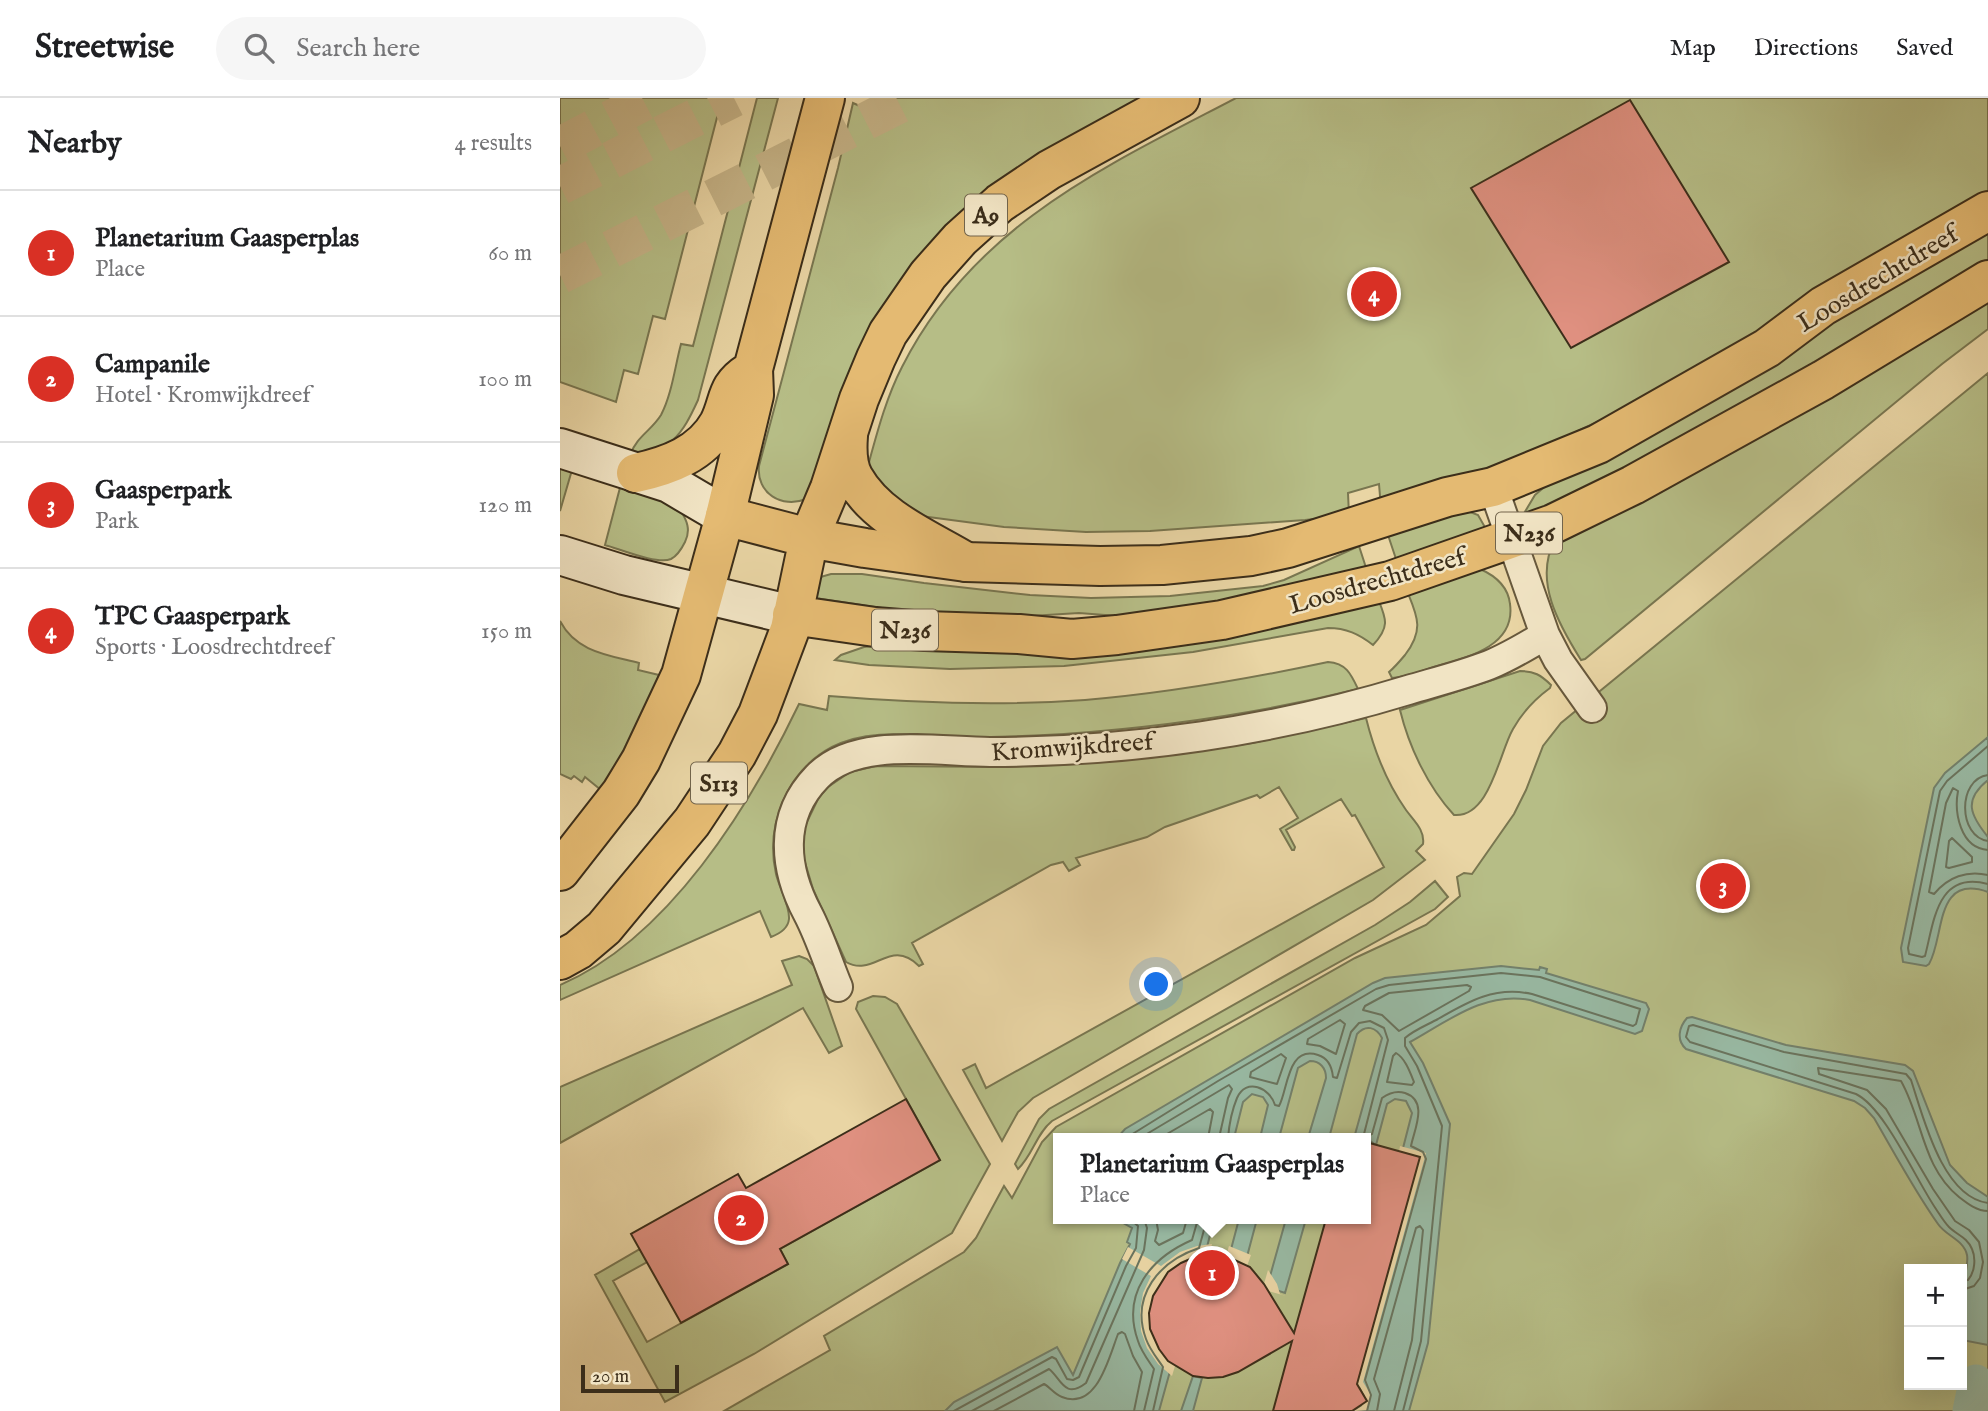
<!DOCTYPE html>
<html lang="en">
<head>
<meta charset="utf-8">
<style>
	body { margin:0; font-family:"IM FELL English",serif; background:#f6f6f6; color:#202124 }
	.controls { position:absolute; right:21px; bottom:21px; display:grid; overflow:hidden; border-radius:0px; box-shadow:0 7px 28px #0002 }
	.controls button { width:63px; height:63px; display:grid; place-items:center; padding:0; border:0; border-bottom:2px solid #e0e0e0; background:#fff; color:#202124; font:35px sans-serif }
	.scale { position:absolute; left:21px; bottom:18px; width:98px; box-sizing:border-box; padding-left:7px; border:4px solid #3c2e1a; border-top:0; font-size:19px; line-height:24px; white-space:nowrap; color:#3c2e1a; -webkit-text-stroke:5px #f1e4c4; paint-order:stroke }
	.you { position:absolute; left:597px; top:887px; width:24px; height:24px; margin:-18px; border:5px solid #fff; border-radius:50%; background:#1a73e8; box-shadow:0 0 0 10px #1a73e833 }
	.badge { display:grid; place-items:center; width:46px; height:46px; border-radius:50%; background:#d93025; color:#fff; font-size:23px; font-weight:700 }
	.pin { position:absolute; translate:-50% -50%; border:4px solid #fff; box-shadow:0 2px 7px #0006 }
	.popup { position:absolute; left:493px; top:1035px; width:318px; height:91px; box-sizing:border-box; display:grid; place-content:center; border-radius:0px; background:#fff; filter:drop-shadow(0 2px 5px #0005); font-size:23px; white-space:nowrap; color:#757577 }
	.popup b { font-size:26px; color:#202124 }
	.popup::after { content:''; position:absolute; left:50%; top:100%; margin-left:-14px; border:14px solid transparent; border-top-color:#fff }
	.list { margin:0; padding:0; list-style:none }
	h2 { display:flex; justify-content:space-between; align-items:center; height:91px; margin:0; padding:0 28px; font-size:30px }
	h2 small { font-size:23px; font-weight:400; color:#757577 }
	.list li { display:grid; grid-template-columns:46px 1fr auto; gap:21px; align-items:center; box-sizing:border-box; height:126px; padding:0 28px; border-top:2px solid #e0e0e0 }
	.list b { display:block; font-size:26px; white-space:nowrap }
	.list p { margin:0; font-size:23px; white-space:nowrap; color:#757577 }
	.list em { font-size:23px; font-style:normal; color:#757577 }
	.icon { flex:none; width:38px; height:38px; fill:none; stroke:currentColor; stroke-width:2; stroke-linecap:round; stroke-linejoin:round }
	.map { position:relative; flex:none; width:1428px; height:1313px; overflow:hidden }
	header { display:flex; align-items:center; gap:42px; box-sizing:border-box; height:98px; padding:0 35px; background:#fff; border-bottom:2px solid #e0e0e0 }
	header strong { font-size:33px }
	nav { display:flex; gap:38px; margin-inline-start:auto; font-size:24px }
	.search { width:490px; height:63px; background:#f6f6f6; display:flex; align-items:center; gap:18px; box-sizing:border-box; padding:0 24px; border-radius:38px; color:#757577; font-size:26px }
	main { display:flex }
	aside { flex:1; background:#fff }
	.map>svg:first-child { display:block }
	.green { fill:#b6bd86; stroke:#797650; stroke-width:2; fill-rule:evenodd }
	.water { fill:#98b9a3; stroke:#73816c; stroke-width:2 }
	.pier { fill:#e9d5a4 }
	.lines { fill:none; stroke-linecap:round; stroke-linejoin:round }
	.shore { stroke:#6a745e; stroke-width:2 }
	.canal { stroke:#98b9a3; stroke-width:35 }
	.building { fill:#df9080; stroke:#3c2e1a; stroke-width:2 }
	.highway-tunnel { stroke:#c6b488; stroke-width:38; stroke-dasharray:38 19; stroke-linecap:butt }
	.street-casing { stroke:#67583c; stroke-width:32 }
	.secondary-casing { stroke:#3c2e1a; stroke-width:42 }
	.primary-casing { stroke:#3c2e1a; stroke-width:42 }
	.highway-casing { stroke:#3c2e1a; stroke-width:42 }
	.street { stroke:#f1e4c4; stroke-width:28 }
	.secondary { stroke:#f1e4c4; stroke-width:38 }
	.primary { stroke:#e4ba72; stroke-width:38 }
	.highway { stroke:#e4ba72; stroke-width:38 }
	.labels { text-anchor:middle; stroke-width:5; stroke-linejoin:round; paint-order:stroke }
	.shield { fill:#f1e4c4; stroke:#72654d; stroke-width:2 }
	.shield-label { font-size:24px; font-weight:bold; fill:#3c2e1a }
	.street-label { font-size:26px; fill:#3c2e1a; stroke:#f1e4c4 }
</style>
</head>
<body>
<header>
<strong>Streetwise</strong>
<div class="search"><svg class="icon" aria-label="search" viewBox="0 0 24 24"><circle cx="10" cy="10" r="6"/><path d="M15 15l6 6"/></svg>Search here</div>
<nav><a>Map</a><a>Directions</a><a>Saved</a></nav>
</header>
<main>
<aside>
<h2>Nearby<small>4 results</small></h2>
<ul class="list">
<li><span class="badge">1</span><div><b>Planetarium Gaasperplas</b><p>Place</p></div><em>60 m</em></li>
<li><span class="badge">2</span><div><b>Campanile</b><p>Hotel · Kromwijkdreef</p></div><em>100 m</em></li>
<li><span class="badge">3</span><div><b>Gaasperpark</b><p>Park</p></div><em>120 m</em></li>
<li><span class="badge">4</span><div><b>TPC Gaasperpark</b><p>Sports · Loosdrechtdreef</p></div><em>150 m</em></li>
</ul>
</aside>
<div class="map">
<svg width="1428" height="1313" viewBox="0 0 1428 1313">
	<rect width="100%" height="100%" fill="#e9d5a4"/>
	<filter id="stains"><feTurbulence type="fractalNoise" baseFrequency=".00286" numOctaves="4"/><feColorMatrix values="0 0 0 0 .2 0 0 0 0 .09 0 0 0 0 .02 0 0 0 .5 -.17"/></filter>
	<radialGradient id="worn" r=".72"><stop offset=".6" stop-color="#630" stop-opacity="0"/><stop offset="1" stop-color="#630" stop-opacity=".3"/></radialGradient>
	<path class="green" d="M0,0h162l-57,221 -12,-3 -15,58 -14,-4 -8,32 -56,-20z
		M197,0h21l-80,302c-16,35 -27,52 -68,55 7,-19 21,-24 31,-40 11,-21 14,-49 20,-71l12,2z
		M314,0h282l-162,94 -188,307c-24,10 -50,-6 -47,-33l79,-298 15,-65 9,4z
		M676,0h752v102l-370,212 -80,38 -157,58 -2,-24 -31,9 1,22 -44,5 -155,11 -64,1 -82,-5 -83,-11 -16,-4 -39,-39c10,-36 19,-73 36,-106 71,-141 202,-200 334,-269z
		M1428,123v50l-359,205 -106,39 12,-20 14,-12z
		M1428,194v37l-46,35 -357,295 -4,1c-22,-35 -48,-80 -26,-120z
		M1428,275v1038h-1264l106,-61 -6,-14 140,-84 12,-14 28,-52 8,12 30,-56 14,-15 299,-169 71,-33 34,-29 -3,-19 7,-4 8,1 42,-60 12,-24 17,-44 18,-23zM498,1040h308v81h-308zM1349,1171h53v116h-53z
		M0,360l14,5 -14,48z
		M62,382l58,30c7,10 11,20 5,32 -3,6 -8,14 -14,17 -14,6 -51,-10 -66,-14z
		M905,412l13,5 8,14 -87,39 -12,-36z
		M799,448l10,31 -212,42 -78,-6 -49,3 -115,-3 -100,-15 2,-20 14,-4h31l62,9 106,12 61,3 79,-2 93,-10 21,-6z
		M920,471c16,7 28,17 30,35 6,43 -45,54 -76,63 -13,4 -28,10 -42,11l-3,-6c6,-5 11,-11 16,-17 21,-27 11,-41 0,-69z
		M816,496c9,23 16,31 -3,51 -14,-11 -27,-17 -45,-17l-135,24 -129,14 -114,3 -81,-4 -34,-5 6,-5 23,-8z
		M0,523c16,31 48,34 79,42l-1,7 21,5 -21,55 -37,60 -16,-13 -3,5 -8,-6 -3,3 -11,-5z
		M768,564c18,1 23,12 30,27 -96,24 -195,38 -294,45 -33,2 -67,3 -101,3 -43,0 -91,-11 -131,10 -45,24 -67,78 -56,127 3,13 14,32 13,45 -1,10 -10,15 -18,18l-11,-26 -200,89v-15c108,-46 190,-179 239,-281l28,6 2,-14c85,7 171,10 256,4 82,-7 163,-21 243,-38z
		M960,573c14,0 21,4 31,14l-1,3c-15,11 -28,25 -37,41 -14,24 -23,89 -59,86 -26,-28 -45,-68 -54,-105z
		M806,620c8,32 21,65 40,92 8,11 19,20 17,34l-7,7 9,9 -52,40 -340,198 -15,14 -16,29 -39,-71 12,-6 11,24 398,-221 -29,-52 -3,1 -11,-17 -55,31 9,17 -1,3h-2l-12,-21 18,-11 -19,-31 -19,11 -3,-3 -92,32 -18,10 -71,21 4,7 -11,6 -6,-9 -12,3 -139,78 11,21 -4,2c-29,-29 -45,12 -73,-4l-33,-73 -9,-30 -1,-13 2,-20 14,-29 9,-10 22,-15 26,-6 132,1 133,-9 111,-15z
		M875,783l13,16 -13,12 -383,212c-16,13 -19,34 -34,48l-3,-5 24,-45 10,-10 326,-184 35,-23z
		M239,858l8,3 7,7 28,80 -13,7 -26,-45 -243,135v-56l232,-102 -10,-24z
		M313,898l12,1 12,7 93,160 -38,69 -198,121 -89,48 -70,-127 45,-26 7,13 -34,19 34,61 141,-78 -8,-15 160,-89 -84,-151 2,-7z"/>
	<path class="water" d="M1428,639v43c-25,20 -18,35 0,57v55c-54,-19 -43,45 -59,72l-3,2 -23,-4 -2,-14 33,-160 11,-15z
		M941,868l38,4 1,-3 7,2 -1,4 100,30 3,6 -7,22 -7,3 -105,-34c-45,-9 -82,21 -120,42l13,21 27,61 -22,219 -19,68h-55l8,-5 3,-10 -5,-9 -4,-1 46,-234 10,-39 -6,-12 -11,-2 -8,5 -11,41 -10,-7h-12l28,-100c-6,-11 -16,-14 -25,-4l-28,104h-21l18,-60c0,-10 -6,-17 -16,-17l-12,7 -19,70h-19l8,-33 -5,-8 -11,-3 -9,8 -9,36h-117l8,-9 248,-146 12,-5z
		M1132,919l94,28 119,20 8,6 37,94 17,18 21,14v148l-26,-5c0,-16 -2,-32 0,-48 1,-12 7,-26 5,-37 -3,-15 -21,-19 -29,-31 -24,-34 -43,-70 -64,-106l-9,-10 -11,-7 -168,-52c-10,-9 -7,-22 1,-31z
		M556,1121h98l-9,36c-55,7 -73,71 -33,109l-13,47h-214l9,-9 103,-55 16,28 47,-112 10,-19 -3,-2 5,-14z
		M679,1121h18l-12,45 -16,-7z
		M726,1121h20l-21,74 -18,-6z
		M633,1278l9,2 -9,33h-12z"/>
	<path class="pier" d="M840,1048l26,7 -63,229 8,13 -4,15 -13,1 8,-5 3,-10 -5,-9 -4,-1z
		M652,1146l-3,10 -23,6 -18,12 -15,24 -4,17 1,16 9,20 16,17 -3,10 -14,-12 -11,-16 -6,-17 -1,-19 3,-19 8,-17 -29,-17 6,-12 33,19 19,-14 17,-6z
		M669,1148l22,9 -4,11 -21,-10z
		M708,1172l9,14 3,10 6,2 -18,-5 -4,-7z"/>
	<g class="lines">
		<path class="shore" d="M1428,648l-41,35 -7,10 -32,157 1,6 13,3 3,-1c9,-34 12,-86 63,-72
			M1428,677c-31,4 -30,62 0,66
			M1392,740l20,19v5l-23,6 -3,-1 3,-26z
			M1428,752c-28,-2 -34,-38 -30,-59l-5,-3 -7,15 -17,89 5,2c14,-17 33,-24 54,-19
			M907,887l4,2 -2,4 -70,40 -17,-16 -19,-5 2,-4 24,-13z
			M780,922l5,4 -9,30 -16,-8 -13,-2 1,-5z
			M836,955c9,5 14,19 18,29l-2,3 -25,-3 6,-26z
			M721,956l5,4 -9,26 -27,-7 1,-5z
			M566,1040l92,-57 158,-92 13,-4 112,-12 39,4 100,32 -4,15 -3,2 -101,-32c-37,-8 -63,7 -94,25 -11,6 -24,11 -33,19v8l12,20 25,60 -21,215 -18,70
			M580,1040l89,-53 3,4 -4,9 -9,40
			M600,1040l50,-29 3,3 -5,26
			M668,1040c1,-12 4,-28 9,-40 9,-21 33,-10 38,7l4,1c9,-16 8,-61 39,-51 10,3 14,12 15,22l4,1 14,-46 8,-9 11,-2 14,7 4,12 -24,94 3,2 5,-2 10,-36c7,-5 14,-8 23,-5 24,8 9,37 6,53l12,6 3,7 -61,221 6,15 -4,16
			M596,1121l2,11 -3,11 4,4 24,-12 4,-14
			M1402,1183l6,-1c7,-8 8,-22 4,-31 -5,-12 -15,-14 -23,-22 -5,-5 -9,-12 -13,-18 -20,-29 -51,-101 -80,-115l-166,-52 -4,-5 3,-11 4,-1 91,27 122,22 5,6c12,36 31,117 77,123
			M1402,1192l12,-4 6,-8 3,-16 -4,-20 -10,-12 -14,-9 -22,-32 -47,-80 -19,-19 -48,-16 -1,-6 83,13c22,39 21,86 58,116 9,7 18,14 29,14
			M394,1313l98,-54 4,2 11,20 6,1 6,-3 47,-111 10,-18 2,-22 -8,-7
			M412,1313l77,-42c12,9 15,31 37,14l58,-133 3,-22 -3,-9
			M434,1313l50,-27c6,3 10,10 18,13 35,14 47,-40 56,-63l4,-2 3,2 8,22 9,16 -8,39
			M584,1313l10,-42c-6,-9 -13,-18 -16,-28 -17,-48 13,-83 54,-101l6,-21
			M593,1313l10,-44c-6,-9 -13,-17 -17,-28 -16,-44 14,-78 53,-91l8,-29
			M817,1313l3,-17 -6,-15 42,-151 4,-2 3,4 -11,110 -18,71"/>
		<path class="canal" d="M1410,1313l6,-29"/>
	</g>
	<path class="building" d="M1070,2l99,162 -158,86 -100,-160z
		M346,1001l34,61 -160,89 8,15 -107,59 -50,-89 107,-60 8,14z
		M806,1044l54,15 -63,227 10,17 -15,10h-79l19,-70 -54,31 -15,5 -15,1 -15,-2 -25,-15 -9,-12 -9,-20 -1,-16 4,-17 15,-24 13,-9 16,-7h29l24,11 14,17 30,49 32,-114h40z"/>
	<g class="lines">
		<path class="highway-tunnel" d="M0,48l91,-48
			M0,88l174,-88
			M0,177l352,-177"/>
		<g class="street-casing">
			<path id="street" d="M933,389l52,148 13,25 34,48
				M278,889c-10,-24 -18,-50 -30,-73 -24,-45 -30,-97 9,-137 39,-41 121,-25 173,-25 140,0 284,-21 418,-62 27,-8 55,-15 81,-25 20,-8 38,-19 56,-30"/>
		</g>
		<g class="secondary-casing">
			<path id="secondary" d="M0,350l109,35 56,33
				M0,457l64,20 168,40"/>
		</g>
		<g class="primary-casing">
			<path id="primary" d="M232,517l83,12 50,4 94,3 53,5 45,-4 105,-15 168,-39 163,-57 80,-39 190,-105 165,-100
				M0,773l61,-78 20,-33 40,-85 44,-159 84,22 56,10 101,14 134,4 62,-1 89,-9 37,-8 159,-51 46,-10 105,-43 169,-96 56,-42 165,-95
				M0,862l18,-10 26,-22 88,-106 45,-68 21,-40 32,-85 19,-91"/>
		</g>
		<g class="highway-casing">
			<path id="highway" d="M288,338c-1,13 -1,30 6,42 23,41 74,61 112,84
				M76,375c32,-7 66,-19 83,-50 11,-22 6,-36 30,-51
				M165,418l29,-121 -1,-26 72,-271
				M249,440l21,-50 29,-89 17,-41 12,-25 40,-58 32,-36 40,-36 49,-33 131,-72"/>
		</g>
		<use href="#street" class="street"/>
		<use href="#secondary" class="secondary"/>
		<use href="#primary" class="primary"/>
		<use href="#highway" class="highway"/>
	</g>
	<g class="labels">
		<g class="shield">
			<rect x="405" y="96.5" width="42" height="41" rx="5"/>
			<rect x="936" y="414.5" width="66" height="41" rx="5"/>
			<rect x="312" y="511.5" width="66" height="41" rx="5"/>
			<rect x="131" y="664.5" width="56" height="41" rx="5"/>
		</g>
		<g class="shield-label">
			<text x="426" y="125">A9</text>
			<text x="969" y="443">N236</text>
			<text x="345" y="540">N236</text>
			<text x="159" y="693">S113</text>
		</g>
		<g class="street-label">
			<text transform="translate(1317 180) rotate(-31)" y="9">Loosdrechtdreef</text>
			<text transform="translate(817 482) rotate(-16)" y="9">Loosdrechtdreef</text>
			<text transform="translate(512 648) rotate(-4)" y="9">Kromwijkdreef</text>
		</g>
	</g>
	<rect width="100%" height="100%" filter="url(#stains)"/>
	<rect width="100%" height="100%" fill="url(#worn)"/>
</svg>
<div class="controls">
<button>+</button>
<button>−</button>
</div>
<div class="scale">20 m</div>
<div class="you"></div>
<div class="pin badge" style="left:652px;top:1175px">1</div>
<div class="popup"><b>Planetarium Gaasperplas</b>Place</div>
<div class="pin badge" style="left:181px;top:1120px">2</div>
<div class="pin badge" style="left:1163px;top:788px">3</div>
<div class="pin badge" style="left:814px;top:196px">4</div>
</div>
</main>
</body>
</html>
